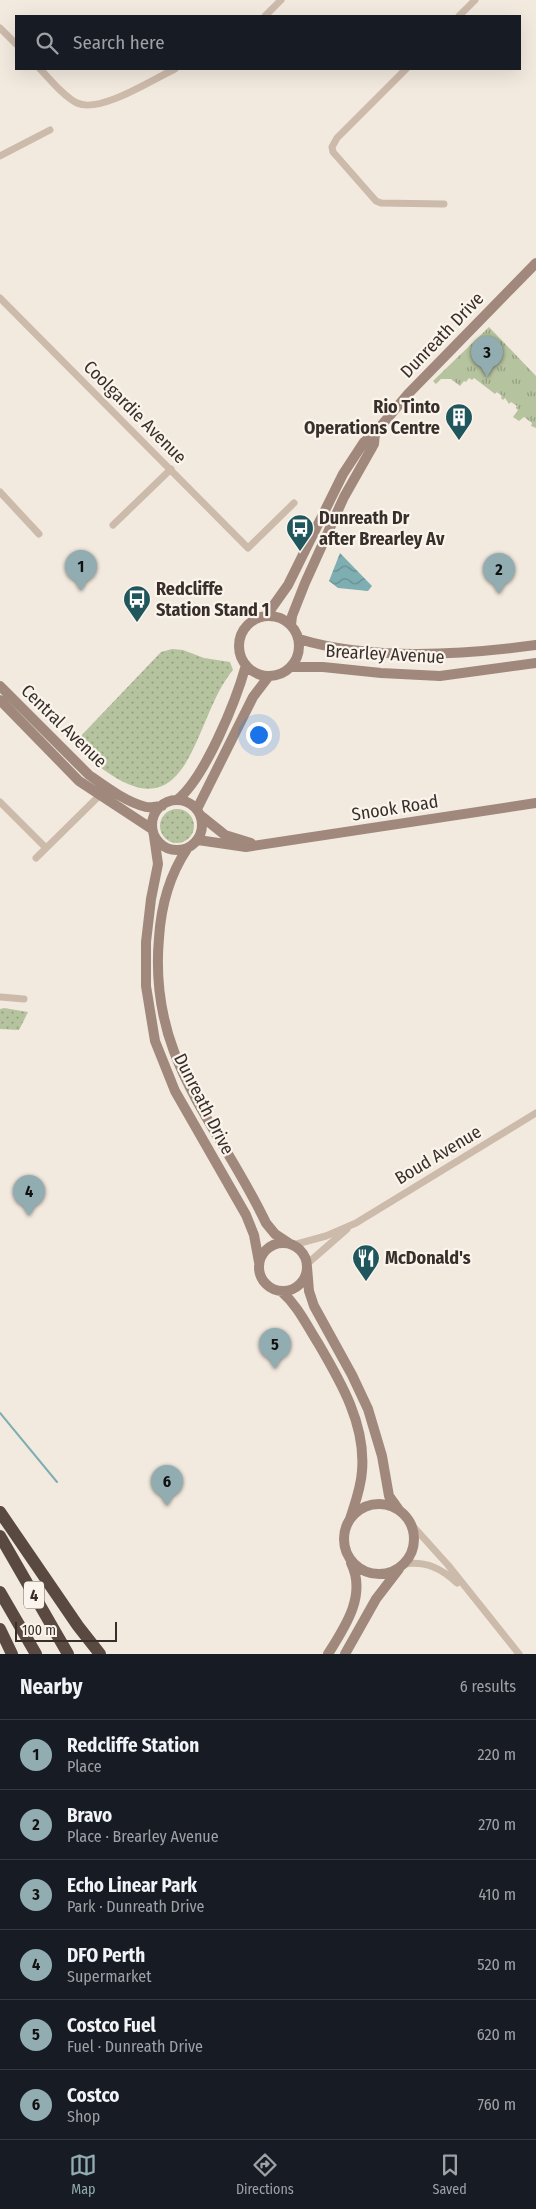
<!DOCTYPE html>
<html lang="en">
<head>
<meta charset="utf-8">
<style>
	body { margin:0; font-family:"Fira Sans Condensed",sans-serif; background:#20242c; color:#f1f3f6 }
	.scale { position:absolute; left:15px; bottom:12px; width:102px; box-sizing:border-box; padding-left:5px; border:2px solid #392f2a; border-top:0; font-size:14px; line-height:18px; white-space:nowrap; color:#392f2a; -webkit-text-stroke:4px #faf4ec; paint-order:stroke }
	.you { position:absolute; left:258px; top:734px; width:18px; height:18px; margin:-12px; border:4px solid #fff; border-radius:50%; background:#1a73e8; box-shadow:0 0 0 8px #1a73e833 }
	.badge { display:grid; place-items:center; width:32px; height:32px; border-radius:50%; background:#92adb1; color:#111; font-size:16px; font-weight:700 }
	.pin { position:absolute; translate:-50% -41px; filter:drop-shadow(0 1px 2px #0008) }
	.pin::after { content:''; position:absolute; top:26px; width:18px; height:15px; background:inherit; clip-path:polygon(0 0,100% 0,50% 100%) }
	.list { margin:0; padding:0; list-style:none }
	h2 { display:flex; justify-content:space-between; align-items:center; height:65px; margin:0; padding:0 20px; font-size:21px }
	h2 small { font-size:16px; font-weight:400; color:#9ea1a6 }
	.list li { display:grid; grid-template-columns:32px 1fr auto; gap:15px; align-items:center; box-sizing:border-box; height:70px; padding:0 20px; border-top:1px solid #363941 }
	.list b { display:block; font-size:19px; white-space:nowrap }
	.list p { margin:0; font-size:16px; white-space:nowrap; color:#9ea1a6 }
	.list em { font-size:16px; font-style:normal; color:#9ea1a6 }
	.icon { flex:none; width:28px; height:28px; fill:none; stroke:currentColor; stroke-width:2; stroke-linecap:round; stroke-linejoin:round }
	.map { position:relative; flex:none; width:536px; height:1654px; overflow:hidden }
	.search { position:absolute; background:#171b24; box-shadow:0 5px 20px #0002; left:15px; right:15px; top:15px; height:55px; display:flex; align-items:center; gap:12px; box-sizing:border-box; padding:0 18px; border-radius:0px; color:#9ea1a6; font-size:19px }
	.sheet { height:485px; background:#171b24 }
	nav { display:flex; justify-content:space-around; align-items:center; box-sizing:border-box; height:70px; border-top:1px solid #363941; background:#171b24; font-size:14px; color:#9ea1a6 }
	nav a { display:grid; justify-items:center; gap:2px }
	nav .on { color:#92adb1 }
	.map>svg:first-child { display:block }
	.grass { fill:url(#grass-dots) }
	.park { fill:url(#park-tufts) }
	.water { fill:url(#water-waves) }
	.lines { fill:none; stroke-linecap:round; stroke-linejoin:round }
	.stream { stroke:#7eaeb1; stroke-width:2 }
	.street { stroke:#ccbaab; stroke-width:7 }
	.secondary { stroke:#a0897c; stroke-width:10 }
	.highway { stroke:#5a4941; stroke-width:12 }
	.labels { text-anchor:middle; stroke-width:4.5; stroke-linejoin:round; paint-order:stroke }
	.shield { fill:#faf4ec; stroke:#736a64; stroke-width:1 }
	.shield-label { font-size:16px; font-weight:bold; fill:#392f2a }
	.street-label { font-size:18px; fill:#392f2a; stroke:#faf4ec }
	.poi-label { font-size:18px; font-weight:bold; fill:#392f2a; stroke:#faf4ec; text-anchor:start }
</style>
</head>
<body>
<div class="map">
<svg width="536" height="1654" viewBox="0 0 536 1654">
	<defs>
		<pattern id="grass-dots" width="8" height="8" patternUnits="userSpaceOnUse" patternTransform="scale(1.25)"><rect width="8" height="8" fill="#b6c39f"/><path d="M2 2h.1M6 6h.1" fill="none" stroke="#959f82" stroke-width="1.8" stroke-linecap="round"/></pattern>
		<pattern id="park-tufts" width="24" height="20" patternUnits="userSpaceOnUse" patternTransform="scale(1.25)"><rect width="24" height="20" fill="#b6c39f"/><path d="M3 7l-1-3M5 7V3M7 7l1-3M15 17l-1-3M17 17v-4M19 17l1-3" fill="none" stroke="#959f82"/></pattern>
		<pattern id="water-waves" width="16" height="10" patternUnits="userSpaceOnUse" patternTransform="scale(1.25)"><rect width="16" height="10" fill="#7eaeb1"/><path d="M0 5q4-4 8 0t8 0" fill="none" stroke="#688e90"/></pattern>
	</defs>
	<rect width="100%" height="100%" fill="#f3eadf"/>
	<path class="grass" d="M172,649l11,1 21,8 26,4 3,8c-40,47 -41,164 -129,100 -10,-7 -26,-17 -27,-30l84,-88z
		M160 826a17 17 0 1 1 34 0a17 17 0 1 1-34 0Z
		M4,1008l24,4 -9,18 -19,-1v-20z"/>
	<path class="park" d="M489,327l47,49v52l-5,-2 1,-3 -8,-6 -5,4 -6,-4 5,-7 -2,-2 1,-2 -6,-4 -2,2 -4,-6 -2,2 -2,-2 1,-2 -5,-4 -2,2 -21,-16 -2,2 -3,-2 -3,4 -2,-1 -4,5 -9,-7h-10l-5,5 -3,-3z"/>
	<path class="water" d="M340,553l32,33 -4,5 -30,-3 -9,-7z"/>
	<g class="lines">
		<path class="stream" d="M0,1413l57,69"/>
		<path class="street" d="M265,16l16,-16
			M459,16l16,-16
			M0,28l16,16
			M40,69c11,11 23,27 37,34 23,11 76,-24 98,-34
			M406,69l-69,69 -5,9 1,5 43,49 5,2 63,1
			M0,156l50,-26
			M0,298l248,250 46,-45
			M0,492l39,42
			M113,525l58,-56
			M0,802l46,46
			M36,858l63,-62
			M0,997l24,2
			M293,1245l33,-9 30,-13 180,-110
			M307,1264l40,-35
			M411,1524l37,41 71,89
			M404,1564c22,-3 37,4 53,19"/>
		<path class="secondary" d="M266,616l22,-31 55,-111 21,-32 11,-9 33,-39 128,-131
			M239 646a30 30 0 1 1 60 0a30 30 0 1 1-60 0Z
			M291,625l1,-9 13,-33 39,-86 30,-53 1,-11
			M299,639c72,22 163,16 237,6
			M291,667h32l58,6 59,3 96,-13
			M0,686l89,89c17,12 37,27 57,32 4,1 11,-1 16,-1
			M0,700l79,81 73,48
			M152 825a25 25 0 1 1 50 0a25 25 0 1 1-50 0Z
			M177,800c28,-22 59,-99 69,-135
			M197,809l56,-112 16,-21
			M200,815l25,20 26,8
			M154,836l4,28 -7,35 -5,43v44l9,55 20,50 71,124 8,20 5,27
			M198,840l48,7 290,-44
			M187,849c-18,27 -26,57 -28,89 -11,122 59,184 107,285l9,11 15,10
			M259 1267a24 24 0 1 1 48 0a24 24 0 1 1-48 0Z
			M307,1267l2,24 5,15 38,69 16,34 14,47 7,40 10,14
			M281,1291c17,15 25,33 37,52 23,39 48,82 44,128 -1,17 -7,32 -12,48
			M344 1539a35 35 0 1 1 70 0a35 35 0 1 1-70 0Z
			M328,1654c17,-27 39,-59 23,-91
			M345,1654l31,-55 23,-30"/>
		<path class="highway" d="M0,1512l78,114 22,28
			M0,1536l68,118
			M0,1592l36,62
			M0,1629l12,25"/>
	</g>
	<defs>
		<g id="building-pin" transform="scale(1.4375)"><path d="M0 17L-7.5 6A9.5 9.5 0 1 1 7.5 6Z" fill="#1f575c" stroke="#faf4ec"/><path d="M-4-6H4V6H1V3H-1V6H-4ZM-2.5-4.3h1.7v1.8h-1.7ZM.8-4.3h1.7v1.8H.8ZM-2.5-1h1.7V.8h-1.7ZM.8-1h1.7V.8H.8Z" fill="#fff"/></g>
		<g id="bus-pin" transform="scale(1.4375)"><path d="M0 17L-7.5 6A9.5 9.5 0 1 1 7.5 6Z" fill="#1f575c" stroke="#faf4ec"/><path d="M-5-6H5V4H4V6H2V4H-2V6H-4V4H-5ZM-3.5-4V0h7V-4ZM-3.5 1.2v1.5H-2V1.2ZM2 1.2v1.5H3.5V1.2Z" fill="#fff"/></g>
		<g id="restaurant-pin" transform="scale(1.4375)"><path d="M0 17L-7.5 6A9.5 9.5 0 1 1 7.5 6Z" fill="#1f575c" stroke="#faf4ec"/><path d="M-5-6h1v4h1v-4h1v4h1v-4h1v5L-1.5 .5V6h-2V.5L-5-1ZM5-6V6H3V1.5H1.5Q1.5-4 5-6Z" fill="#fff"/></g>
	</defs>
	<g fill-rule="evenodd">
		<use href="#building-pin" x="459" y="417"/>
		<use href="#bus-pin" x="300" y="528"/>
		<use href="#bus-pin" x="137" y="599"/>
		<use href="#restaurant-pin" x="366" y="1258"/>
	</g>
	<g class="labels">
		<rect class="shield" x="24" y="1581.5" width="20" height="27" rx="4"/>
		<g class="shield-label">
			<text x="34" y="1601">4</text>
		</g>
		<g class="street-label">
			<text transform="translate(442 335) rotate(-46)" y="6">Dunreath Drive</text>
			<text transform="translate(135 412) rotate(45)" y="6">Coolgardie Avenue</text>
			<text transform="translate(385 654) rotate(3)" y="6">Brearley Avenue</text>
			<text transform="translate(64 726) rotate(44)" y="6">Central Avenue</text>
			<text transform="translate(395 808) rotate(-9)" y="6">Snook Road</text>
			<text transform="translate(204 1104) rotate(63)" y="6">Dunreath Drive</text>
			<text transform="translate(438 1155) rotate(-31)" y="6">Boud Avenue</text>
		</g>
		<g class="poi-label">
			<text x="440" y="413" text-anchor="end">Rio Tinto<tspan x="440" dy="21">Operations Centre</tspan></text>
			<text x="319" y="524">Dunreath Dr<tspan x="319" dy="21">after Brearley Av</tspan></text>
			<text x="156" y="595">Redcliffe<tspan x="156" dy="21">Station Stand 1</tspan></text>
			<text x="385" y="1264">McDonald's</text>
		</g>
	</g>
</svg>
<div class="scale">100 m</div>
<div class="you"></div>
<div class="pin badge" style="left:81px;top:591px">1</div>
<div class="pin badge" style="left:499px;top:594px">2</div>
<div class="pin badge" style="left:487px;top:377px">3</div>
<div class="pin badge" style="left:29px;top:1216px">4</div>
<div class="pin badge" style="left:275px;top:1369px">5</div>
<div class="pin badge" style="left:167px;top:1506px">6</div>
<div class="search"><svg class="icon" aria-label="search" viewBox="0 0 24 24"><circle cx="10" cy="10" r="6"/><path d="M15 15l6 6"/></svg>Search here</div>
</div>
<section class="sheet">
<h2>Nearby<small>6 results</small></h2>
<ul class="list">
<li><span class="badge">1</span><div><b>Redcliffe Station</b><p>Place</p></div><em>220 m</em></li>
<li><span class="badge">2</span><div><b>Bravo</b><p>Place · Brearley Avenue</p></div><em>270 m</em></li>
<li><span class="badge">3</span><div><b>Echo Linear Park</b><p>Park · Dunreath Drive</p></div><em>410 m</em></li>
<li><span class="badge">4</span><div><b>DFO Perth</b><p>Supermarket</p></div><em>520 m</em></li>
<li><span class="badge">5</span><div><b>Costco Fuel</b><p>Fuel · Dunreath Drive</p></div><em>620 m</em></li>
<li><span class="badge">6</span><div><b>Costco</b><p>Shop</p></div><em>760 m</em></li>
</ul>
</section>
<nav>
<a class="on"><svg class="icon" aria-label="map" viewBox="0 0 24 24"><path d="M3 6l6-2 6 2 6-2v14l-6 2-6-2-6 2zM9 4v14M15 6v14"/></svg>Map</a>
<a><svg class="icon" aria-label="directions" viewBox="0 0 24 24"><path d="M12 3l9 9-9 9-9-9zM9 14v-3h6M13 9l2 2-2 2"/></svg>Directions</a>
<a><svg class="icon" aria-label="saved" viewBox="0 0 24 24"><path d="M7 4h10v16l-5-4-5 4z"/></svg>Saved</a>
</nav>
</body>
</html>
